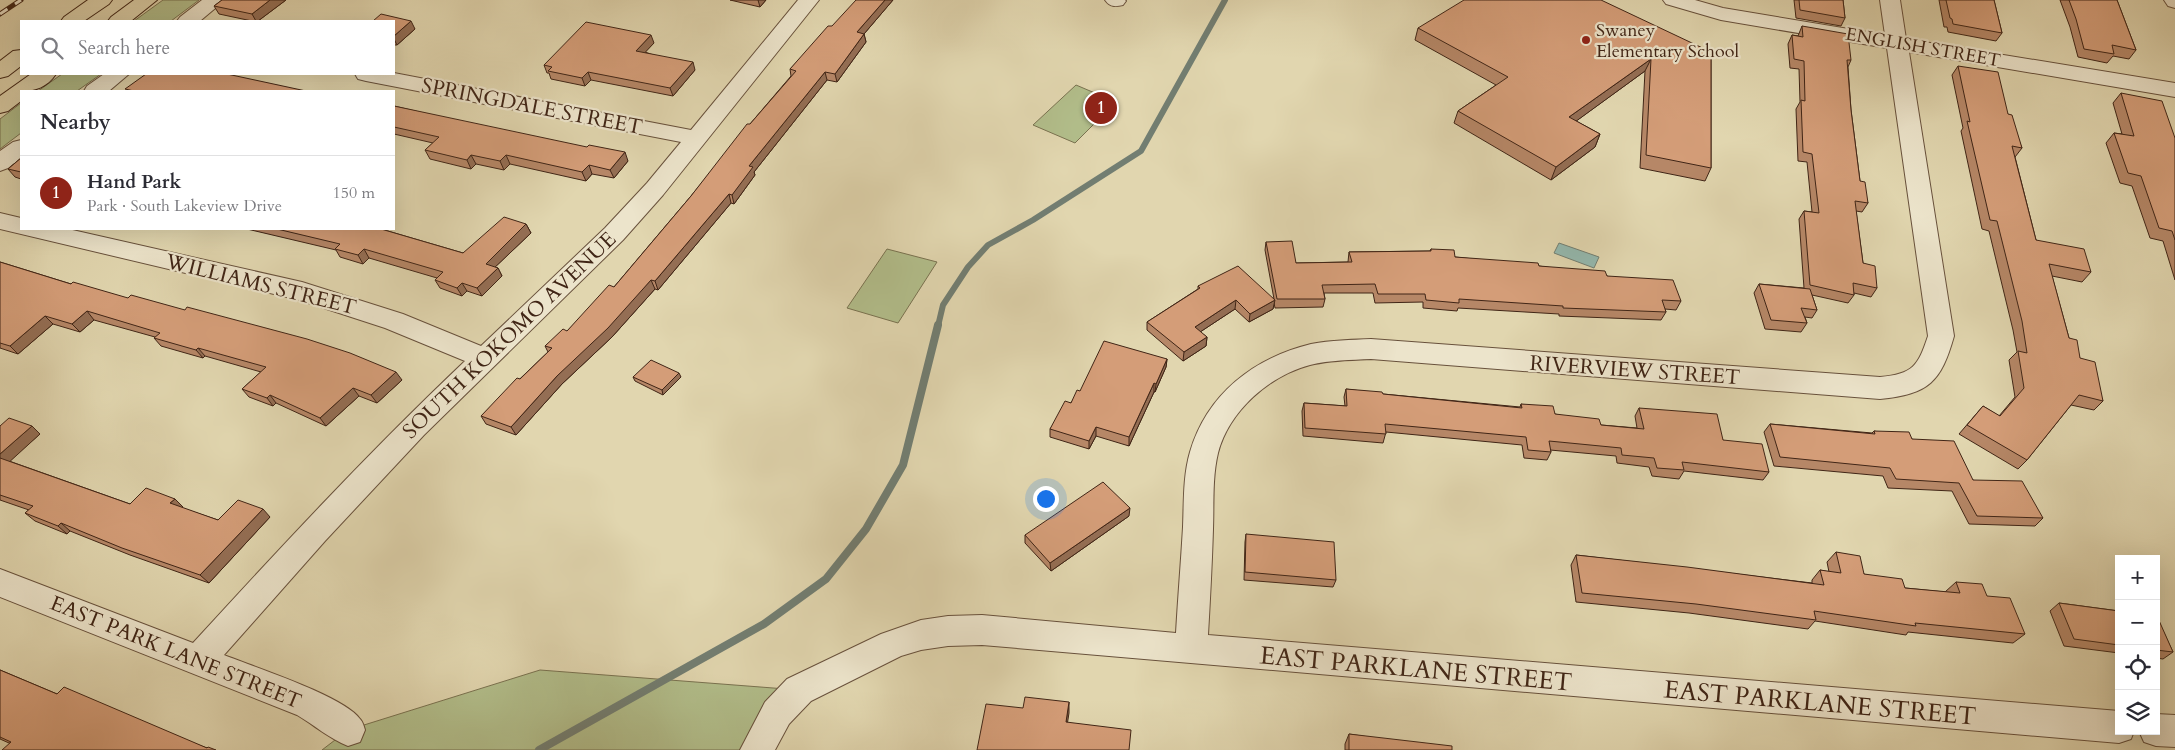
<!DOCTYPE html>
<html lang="en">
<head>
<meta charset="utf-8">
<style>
	body { margin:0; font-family:Cardo,serif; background:#f7f7f7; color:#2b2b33 }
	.controls { position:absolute; right:15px; bottom:15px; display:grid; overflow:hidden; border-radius:0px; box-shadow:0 5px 20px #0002 }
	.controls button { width:45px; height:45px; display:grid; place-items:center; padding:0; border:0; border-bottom:1px solid #e1e1e2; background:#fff; color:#2b2b33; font:25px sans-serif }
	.you { position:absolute; left:1045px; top:498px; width:18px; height:18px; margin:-12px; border:4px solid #fff; border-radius:50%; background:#1a73e8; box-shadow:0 0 0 8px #1a73e833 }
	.badge { display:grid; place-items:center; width:32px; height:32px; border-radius:50%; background:#8f2418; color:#fff; font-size:16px; font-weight:700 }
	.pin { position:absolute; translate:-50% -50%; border:2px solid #fff; box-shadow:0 1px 5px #0006 }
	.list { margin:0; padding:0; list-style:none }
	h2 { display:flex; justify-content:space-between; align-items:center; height:65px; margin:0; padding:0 20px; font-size:21px }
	h2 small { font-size:16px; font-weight:400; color:#7c7c81 }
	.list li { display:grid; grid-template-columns:32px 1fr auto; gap:15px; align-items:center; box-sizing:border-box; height:75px; padding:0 20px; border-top:1px solid #e1e1e2 }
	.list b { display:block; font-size:19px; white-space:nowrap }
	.list p { margin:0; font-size:16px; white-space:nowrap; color:#7c7c81 }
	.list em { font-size:16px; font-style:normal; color:#7c7c81 }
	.icon { flex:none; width:28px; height:28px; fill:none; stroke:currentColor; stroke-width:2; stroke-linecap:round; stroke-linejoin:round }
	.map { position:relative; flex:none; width:2175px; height:750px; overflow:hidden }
	.search { position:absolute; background:#fff; box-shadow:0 5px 20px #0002; left:20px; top:20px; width:375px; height:55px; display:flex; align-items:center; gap:12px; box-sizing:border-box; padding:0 18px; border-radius:0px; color:#7c7c81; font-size:19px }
	.panel { position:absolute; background:#fff; box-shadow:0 5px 20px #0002; left:20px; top:90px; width:375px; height:140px; border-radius:0px }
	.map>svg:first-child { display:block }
	.green { fill:#b2be8b; stroke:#797250 }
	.water { fill:#94b9af; stroke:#727e72 }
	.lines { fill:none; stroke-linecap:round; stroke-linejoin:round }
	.stream-far1 { stroke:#727e72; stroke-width:6 }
	.stream { stroke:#727e72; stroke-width:8 }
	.minor-casing { stroke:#68513c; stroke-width:2 }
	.major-casing { stroke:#402516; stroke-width:2 }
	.minor { fill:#ece4cb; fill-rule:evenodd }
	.major { fill:#e1d6af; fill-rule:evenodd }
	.rail-casing { stroke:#402516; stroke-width:5 }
	.rail { stroke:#ece4cb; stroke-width:3; stroke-dasharray:9; stroke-linecap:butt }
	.wall { fill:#b68767; stroke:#402516 }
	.shaded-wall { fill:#946e54; stroke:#402516 }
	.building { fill:#d49d78; stroke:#402516 }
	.poi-dot { fill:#8f2418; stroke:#ece4cb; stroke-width:2 }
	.labels { text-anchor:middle; stroke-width:4.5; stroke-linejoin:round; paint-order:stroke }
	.far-poi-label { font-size:18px; fill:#402516; stroke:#ece4cb; text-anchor:start }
	.far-street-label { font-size:18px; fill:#402516; stroke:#ece4cb }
	.street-label { font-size:21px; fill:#402516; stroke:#ece4cb }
	.near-street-label { font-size:25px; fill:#402516; stroke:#ece4cb }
</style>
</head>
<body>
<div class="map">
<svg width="2175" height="750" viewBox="0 0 2175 750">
	<rect width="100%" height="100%" fill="#e1d6af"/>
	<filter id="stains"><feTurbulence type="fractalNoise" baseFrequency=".004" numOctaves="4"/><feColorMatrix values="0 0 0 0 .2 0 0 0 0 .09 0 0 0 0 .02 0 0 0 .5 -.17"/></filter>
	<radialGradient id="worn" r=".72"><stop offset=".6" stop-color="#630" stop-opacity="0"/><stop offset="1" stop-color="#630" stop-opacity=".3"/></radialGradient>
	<path class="green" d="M163,0h36l-28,21h-37z
		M62,74h39l-24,17h-39z
		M1076,85l40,17 -41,41 -42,-18z
		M21,103v30l-21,16v-30z
		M887,249l50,13 -39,61 -51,-15z
		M540,670l259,20 -44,60h-433l26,-20z"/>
	<path class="water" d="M1559,243l40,14 -5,11 -40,-15z"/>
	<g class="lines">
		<path class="stream-far1" d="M938,326l5,-21 25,-38 20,-22 45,-25 108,-69 84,-151"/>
		<path class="stream" d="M539,750l225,-126 62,-45 40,-50 37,-64 35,-140"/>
		<g class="minor-casing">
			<path id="minor" d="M202,0h23l-25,21h-23l3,-4z
				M798,0h21l-156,195 -40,45 -199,195 -99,106 -101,114c30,12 120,41 136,64 3,3 4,8 5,11l-5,12 -12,4c-18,-7 -34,-21 -51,-31l-297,-118v-28l193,74c88,-96 177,-192 272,-282l-80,-33 -86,-28 -299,-71v-16l21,5v11h47l234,53 101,32 78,32 124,-118 42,-45 34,-41 -315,-61 -8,-2 -3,-5 39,-1 297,57z
				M1105,0h20l1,1 -3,4c-8,2 -13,2 -18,-5z
				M1663,0h32l28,8 162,27 -5,-35h20l6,39 269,44v14l-266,-45 45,284c-13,46 -25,58 -74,63l-509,-40c-20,1 -41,1 -61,6 -41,11 -81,46 -92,88 -6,25 -4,51 -5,76 -1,35 -3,71 -5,106l911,76v20h15l-3,8 -12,4 -1137,-98 -34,1 -27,4 -20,6 -90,45 -22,23 -14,26h-35l25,-48 22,-23 94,-45 40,-14 27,-4 34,-1 194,18c2,-36 5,-71 7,-106 1,-25 0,-51 7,-75 17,-58 64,-94 121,-108 20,-4 40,-4 60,-5l509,38c33,-3 38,-11 48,-41l-41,-288 -166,-28 -55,-16z
				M2164,0h11v8l-7,-2z
				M104,74h25l-20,17h-25l3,-5z
				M21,140v18l-13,10 -8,3v-20l13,-9z
				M2156,714l19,1v32l-19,-1 -12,-4 -5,-11h17z"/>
		</g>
		<g class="major-casing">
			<path id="major" d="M88,0h24l-3,4 -25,17h-23l3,-4z
				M134,0h23l-26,21h-23l3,-4z
				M21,50v16l-13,10 -8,2v-17l13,-10z
				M31,74h25c-9,13 -20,17 -35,17v10l-13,10 -8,2v-17z"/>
		</g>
		<use href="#minor" class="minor"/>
		<use href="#major" class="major"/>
		<g class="rail-casing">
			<path id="rail" d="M0,14l21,-14"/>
		</g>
		<use href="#rail" class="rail"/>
	</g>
	<path class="wall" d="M222,0h64l-28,21h-6l-33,-7 -5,-8z
		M730,0h36l-6,7z
		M893,0l-29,34 2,8 -29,40 -10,-2 -73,92 1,3 -21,29 -3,-1 -73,87 -3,-1 -43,48 -50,47 -46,51 -30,-11 -5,-8 67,-64 -3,-6 22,-15 47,-44 77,-91 59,-72 41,-48 -1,-7 42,-43z
		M1794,0h49l2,18 -4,8 -45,-8z
		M1939,0h55l8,33 -6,8 -48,-9 -1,-5h-3z
		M2060,0h57l19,50 -7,9 -16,-3 -6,7 -29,-6 -8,-30z
		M394,21l21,8 -18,16h-3z
		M1802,26l49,34 -3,7 3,43 9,71 8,22 -6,9 -6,-1 7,52 14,25 -6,9 -17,-4v2l-6,8 -36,-8 5,15 -5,8 -7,-1 2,6 -6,9 -36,-3 -11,-36 5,-9 45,4 -5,-69 5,-8 8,1 -5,-50 -9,-1 -2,-52 4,-7 -1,-33 -9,-1 -2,-24 4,-9 6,1z
		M1418,28l293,24v116l-6,13 -65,-13 5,-97 -69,50 24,13 -5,13 -44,33 -97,-57 4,-12 38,-26 -81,-45z
		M654,43l-9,9 50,18 -22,26 -82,-16 -6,6 -34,-7 -2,-6h-2l-3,-8z
		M1958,66l50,48 14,34 -7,9 21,83 55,32 -9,10 -30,-6 17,62 34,63 -9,9 -23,-5 -44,55 -9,9 -59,-35 24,-28 16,10 16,-19 -6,-37 8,-8 -4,-22 -24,-99 -7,-2 -21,-98 2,-3 -11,-53z
		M2121,93l54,45v142l-12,-39 -13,-3 -18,-52 -12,-3 -14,-40 8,-10 8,1 -9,-31z
		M394,106l234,55 -14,17 -22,-4 -6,7 -76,-17 -6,6 -28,-6 -5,5 -41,-10 -5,-9 8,-7 -39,-9z
		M21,158v21l-6,-2 -7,-8z
		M526,224l5,9 -36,34 3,1 4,8 -20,20 -15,-5 -5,5 -22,-8 -5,-8 2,-2 -68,-20 -6,6 -23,-7 -4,-7 -89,-21h134l82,24z
		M1266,242l30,21 52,-1 1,-10 81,-1 1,-2 24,8 84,9 68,10 74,25 -5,9 -11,-1 1,3 -5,8 -102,-4v-2l-101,-6 -1,3 -34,-3v-6l-48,1 -2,-10h-49l1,6 -2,8 -48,1 -1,-5 -1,6 -24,13 -14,-13 -35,23 7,5 -1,9 -23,15 -36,-31v-8l51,-33v-3l76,13 -9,-49z
		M0,262l71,22 331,96 -25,23 -18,-7 -33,30 -50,-23 -3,3 -24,-9 -7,-8 19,-17 -56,-16 -2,2 -42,-12 -7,-8 1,-1 -61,-17 -14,12 -27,-8 -35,30 -18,-6z
		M1167,359l-1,8 -11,25h-1l-25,54 -33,-10 -7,13 -39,-12v-8l30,-38z
		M633,377h48l-18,18 -28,-14z
		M1346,389l37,5 137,13 1,-3 34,10 46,11 36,3 -2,-12 4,-8 84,32 46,32 -6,8 -79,-9 -5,8 -27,-3 -3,-9 -32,-4 -1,-7 -66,-6 1,2 -4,8 -23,-2 -2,-13 -136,-13 -3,11 -80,-7 -1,-25 2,-8 41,3 -1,-9z
		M1770,424l102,9 2,-2 38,8 61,41 70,38 -8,8 -66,-2 -17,-33 -64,-3 -5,-12 -109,-10 -10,-34z
		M0,426l40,8 -31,27 121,43 45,-5 8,8 -1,1 36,12 52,-3 -61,66 -79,-28 -60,-24 -3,3 -32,-13 -10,-8 4,-3 -29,-10z
		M1129,516l-78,55 -26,-28v-8z
		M1246,534l90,46 -3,7 -89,-7 1,-38z
		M1836,552l28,22 41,14 40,4 11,-10 31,14 38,38 -12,9 -105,-11 -2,3 -91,-14 -7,8 -119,-16 -113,-11 -5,-37 5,-10 236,28v-3l8,-10 9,2 -2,-10z
		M2059,603l60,8v42l-55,-7 -14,-35z
		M2156,616l17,36 -10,7 -7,-1z
		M0,670l57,24 150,54 -198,-5 -9,-4z
		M1349,734l103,16h-107v-6z"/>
	<path class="shaded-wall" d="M270,0h16l-28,21h-2l-4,-7z
		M758,0h8l-6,7z
		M885,0h8l-35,41 -1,-9z
		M411,21l4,8 -18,16 -3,-6v-3z
		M864,34l2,8 -29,40 -2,-8z
		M651,35l3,8 -15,16 -3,-8z
		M1651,59l-6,12 -81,59 5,-13z
		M693,62l2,8 -22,26 -3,-8z
		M588,72l3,8 -6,6 -3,-8z
		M825,72l2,8 -73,92 1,3 -21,29 -2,-9 17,-29z
		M1600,134l-5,13 -44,33 5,-13z
		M625,152l3,9 -14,17 -4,-8z
		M471,155l5,9 -5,5 -4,-9z
		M506,155l4,9 -6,6 -4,-9z
		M589,165l3,9 -6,7 -4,-9z
		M729,194l2,9 -73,87 -3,-9z
		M526,224l5,9 -41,39 -4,-8z
		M364,249l5,9 -6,6 -5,-9z
		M498,268l4,8 -20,20 -5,-8z
		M651,280l4,9 -43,48 -50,47 -46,51 -5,-8 46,-51z
		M462,283l5,8 -5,5 -5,-8z
		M1236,300l-1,9 -41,27 1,-9z
		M1275,300l-2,9 -24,13 1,-8z
		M87,311l7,9 -14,12 -8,-8z
		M45,316l8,8 -35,30 -8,-8z
		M1207,337l-1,9 -23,15 1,-9z
		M198,348l7,8 -2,2 -7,-8z
		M1167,359l-1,8 -11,25 1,-8z
		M396,372l6,8 -25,23 -6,-8z
		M679,373l2,4 -18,18 -1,-5z
		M1154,383v9l-25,54v-9z
		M353,388l6,8 -33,30 -6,-8z
		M270,395l6,8 -3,3 -6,-8z
		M32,426l8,8 -34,31 -6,-5v-6z
		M1096,427v9l-7,13v-8z
		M175,499l8,8 -5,4 -8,-8z
		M1130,508l-1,8 -78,55 -1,-8z
		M263,509l7,8 -61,66 -9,-8z
		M61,523l9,8 -3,3 -9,-8z
		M1069,702v11l-3,19v-10z"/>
	<path class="building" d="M222,0h48l-18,14 -38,-8z
		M856,0h29l-28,32 7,2 -29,40 -10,-2 -76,94 4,1 -21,28 -3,-1 -74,87 -4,-1 -43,48 -51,48 -46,51 -30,-11 36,-38 3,1 32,-31 -7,-2 18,-17 4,2 42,-46 5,2 77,-91 56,-72h3l46,-53 -6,-2 38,-43h4z
		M1464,0h137l110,52v116l-65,-13 5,-96 -82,58 31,17 -44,33 -98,-56 50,-34 -90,-49z
		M1799,0h44l2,18 -45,-8z
		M1946,0h48l8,33 -49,-9 -1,-5 -2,-1z
		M2069,0h48l19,50 -24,-5 2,9 -30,-5 -8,-30z
		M381,14l30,7 -17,15v-15h-21z
		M586,22l65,13 -15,16 57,11 -23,26 -82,-16 -6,6 -34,-7 4,-4 -8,-2z
		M1802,26l46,8 3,26h-4l4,50 9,71 5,1 3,21 -13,-2 8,62 12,3 2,22 -24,-5 1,12 -44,-10 -6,-74 15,2 -7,-59 -9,-2 -2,-52 4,1 -1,-40 -10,-2 -2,-24 11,2z
		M1958,66l40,6 10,42 4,1 10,33 -10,-2 24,94 48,9 7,23 -42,-8 20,74 8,2 3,18 15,4 8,39 -24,-6 -52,65 -60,-35 16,-19 17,10 24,-28 -6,-37 9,2 -5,-32 -25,-100 -7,-1 -23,-99 3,1z
		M146,74h81l79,17h-172l-9,-2z
		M2121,93l41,8 13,37v102l-3,-9 -13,-3 -18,-52 -13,-3 -14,-40 20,3z
		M394,106l193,41 2,-2 36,7 -15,18 -21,-5 -7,7 -76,-17 -6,6 -29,-6 -4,5 -42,-10 14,-13 -45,-10z
		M21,158v14l-13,-3z
		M504,217l22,7 -40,40 12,4 -21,20 -15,-5 -5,5 -22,-8 8,-8 -79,-23 -6,6 -23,-6 5,-5 -63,-15h104l82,24z
		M1292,241l4,22 56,-1 -3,-10 82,-1v-2l23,1 1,7 83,6 1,3 66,5 2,5 66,4 8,21 -19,-1 4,12 -103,-4v-2l-104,-7v4l-33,-3 -1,-6h-47l-3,-10 -53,1 3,14h-48l-11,-57z
		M0,262l71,22 2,-2 55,16 3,-3 54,15 2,-3 120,32 43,14 46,19 -25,23 -18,-7 -33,30 -50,-23 -3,3 -25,-9 24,-22 -68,-19 -2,2 -42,-12 6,-5 -73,-22 -15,13 -27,-8 -35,30 -10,-3z
		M1238,266l37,34 -25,14 -14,-14 -41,27 12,10 -23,15 -37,-30 53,-34 -2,-2z
		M1759,284l51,5 7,21 -16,-2 6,15 -36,-3z
		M1104,341l63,18 -11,25 -2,-1 -25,54 -33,-10 -7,14 -39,-12 15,-28 6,2 6,-13 3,1z
		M651,360l28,13 -17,17 -29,-13z
		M1346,389l36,3 1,2 139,14 -1,-4 32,2 2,8 44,5 2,6 43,4 -5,-21 78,6 6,26 39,4 7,28 -87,-10 2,8 -27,-2 -3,-10 -32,-3 -1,-7 -72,-7 2,11 -23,-2 -2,-13 -141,-13 1,10 -81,-6 -1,-25 43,3z
		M9,418l23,8 -32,28v-28z
		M1770,424l105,10 -1,-3 35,1 3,7 42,2 19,39 49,1 21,37 -66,-2 -18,-33 -63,-4 -6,-11 -110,-11z
		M0,458l130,46 16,-16 29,11 -5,4 48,17 20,-20 25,9 -63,66 -78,-27 -61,-25 -3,3 -33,-13 8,-7 -33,-11z
		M1103,482l27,26 -80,55 -25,-28z
		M1246,534l88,8 2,38 -91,-8z
		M1836,552l24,4 4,18 38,5 3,9 55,5 -4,-11 26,2 5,12 23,2 15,36 -110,-11 1,3 -102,-15 2,9 -120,-16 -114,-11 -6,-38 111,12 137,18 -4,-15 21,3z
		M2059,603l60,8v34l-45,-6z
		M2156,616h1l16,36 -17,-2z
		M0,670l57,24 7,-7 143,61 1,-1 8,3h-214l9,-8 -11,-5z
		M1025,697l44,5 -3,20 65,8 -2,20h-152l9,-46 37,4z
		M1349,734l103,12v4h-103z"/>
	<circle class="poi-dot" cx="1586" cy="40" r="5"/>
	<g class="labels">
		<g class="far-poi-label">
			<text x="1596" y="36">Swaney<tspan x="1596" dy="21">Elementary School</tspan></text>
		</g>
		<g class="far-street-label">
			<text transform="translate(1923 47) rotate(10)" y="6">ENGLISH STREET</text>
		</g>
		<g class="street-label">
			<text transform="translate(532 106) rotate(11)" y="7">SPRINGDALE STREET</text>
			<text transform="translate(261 284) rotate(14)" y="7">WILLIAMS STREET</text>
			<text transform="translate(509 335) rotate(-44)" y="7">SOUTH KOKOMO AVENUE</text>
			<text transform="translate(1635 370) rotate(4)" y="7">RIVERVIEW STREET</text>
			<text transform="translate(176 652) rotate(22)" y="7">EAST PARK LANE STREET</text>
		</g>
		<g class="near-street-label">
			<text transform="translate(1416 668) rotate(5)" y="9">EAST PARKLANE STREET</text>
			<text transform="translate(1820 702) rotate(5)" y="9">EAST PARKLANE STREET</text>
		</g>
	</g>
	<rect width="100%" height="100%" filter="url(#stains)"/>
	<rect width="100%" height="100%" fill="url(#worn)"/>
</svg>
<div class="controls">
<button>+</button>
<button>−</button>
<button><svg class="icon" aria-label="locate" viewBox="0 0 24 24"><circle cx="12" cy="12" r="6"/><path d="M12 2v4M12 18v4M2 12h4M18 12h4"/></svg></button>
<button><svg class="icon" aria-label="layers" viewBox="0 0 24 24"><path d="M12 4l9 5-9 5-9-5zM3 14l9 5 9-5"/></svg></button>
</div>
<div class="you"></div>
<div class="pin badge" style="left:1101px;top:108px">1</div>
<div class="search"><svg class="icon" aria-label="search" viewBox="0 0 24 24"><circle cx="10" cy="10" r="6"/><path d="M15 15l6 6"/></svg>Search here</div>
<section class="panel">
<h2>Nearby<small></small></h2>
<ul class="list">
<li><span class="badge">1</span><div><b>Hand Park</b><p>Park · South Lakeview Drive</p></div><em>150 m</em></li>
</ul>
</section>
</div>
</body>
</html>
